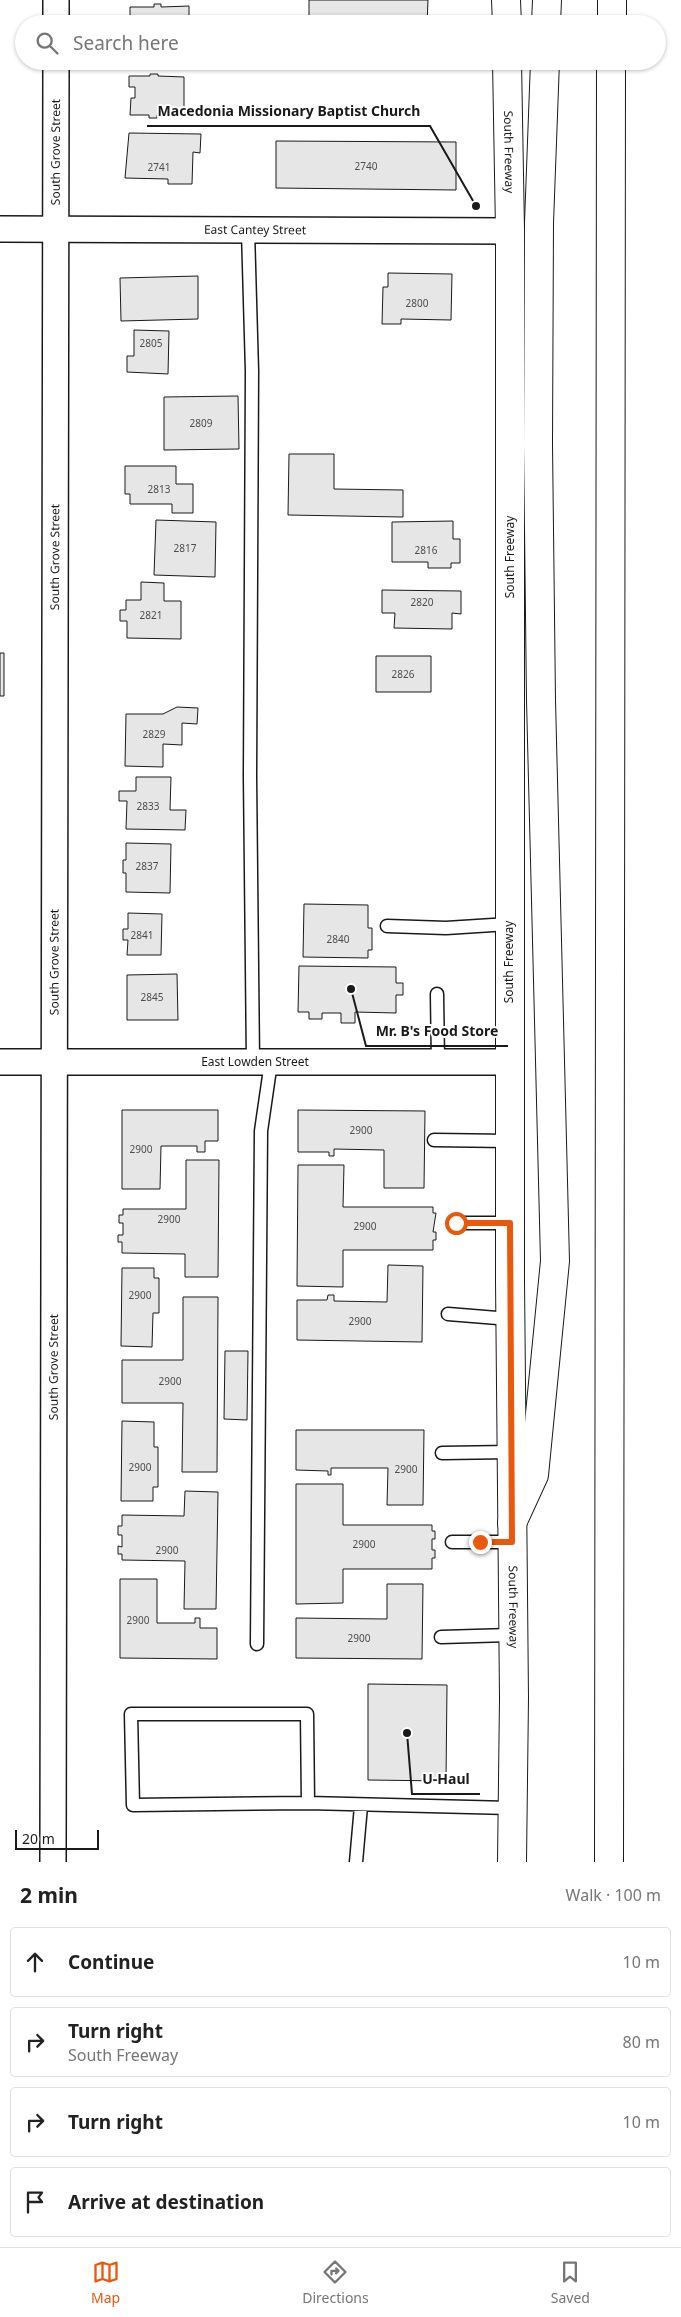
<!DOCTYPE html>
<html lang="en">
<head>
<meta charset="utf-8">
<style>
	body { margin:0; font-family:"Noto Sans",sans-serif; background:#f2f2f2; color:#222 }
	.scale { position:absolute; left:15px; bottom:12px; width:84px; box-sizing:border-box; padding-left:5px; border:2px solid #1a1a1a; border-top:0; font-size:14px; line-height:18px; white-space:nowrap; color:#1a1a1a; -webkit-text-stroke:4px #fff; paint-order:stroke }
	.stop { position:absolute; width:15px; height:15px; margin:-11px; border:4px solid #ea580c; border-radius:50%; background:#fff }
	.stop.end { background:#ea580c; border-color:#fff; box-shadow:0 1px 5px #0008 }
	.list { margin:0; padding:0; list-style:none }
	h2 { display:flex; justify-content:space-between; align-items:center; height:65px; margin:0; padding:0 20px; font-size:21px }
	h2 small { font-size:16px; font-weight:400; color:#767676 }
	.list li { display:grid; grid-template-columns:32px 1fr auto; gap:15px; align-items:center; box-sizing:border-box; height:70px; margin:0 10px 10px; padding:0 10px; border:1px solid #e0e0e0; border-radius:5px }
	.list b { display:block; font-size:19px; white-space:nowrap }
	.list p { margin:0; font-size:16px; white-space:nowrap; color:#767676 }
	.list em { font-size:16px; font-style:normal; color:#767676 }
	.icon { flex:none; width:28px; height:28px; fill:none; stroke:currentColor; stroke-width:2; stroke-linecap:round; stroke-linejoin:round }
	.map { position:relative; flex:none; width:681px; height:1862px; overflow:hidden }
	.search { position:absolute; background:#fff; box-shadow:0 1px 4px #0004; left:15px; right:15px; top:15px; height:55px; display:flex; align-items:center; gap:12px; box-sizing:border-box; padding:0 18px; border-radius:28px; color:#767676; font-size:19px }
	.sheet { height:385px; background:#fff }
	nav { display:flex; justify-content:space-around; align-items:center; box-sizing:border-box; height:70px; border-top:1px solid #e0e0e0; background:#fff; font-size:14px; color:#767676 }
	nav a { display:grid; justify-items:center; gap:2px }
	nav .on { color:#ea580c }
	.map>svg:first-child { display:block }
	.building { fill:#e6e6e6; stroke:#1a1a1a }
	.lines { fill:none; stroke-linecap:round; stroke-linejoin:round }
	.lane-casing { stroke:#1a1a1a; stroke-width:15 }
	.street-casing { stroke:#1a1a1a; stroke-width:28 }
	.secondary-casing { stroke:#1a1a1a; stroke-width:30 }
	.highway-casing { stroke:#1a1a1a; stroke-width:30 }
	.lane { stroke:#fff; stroke-width:12 }
	.street { stroke:#fff; stroke-width:25 }
	.secondary { stroke:#fff; stroke-width:28 }
	.highway { stroke:#fff; stroke-width:28 }
	.route { stroke:#ea580c; stroke-width:6 }
	.labels { text-anchor:middle; stroke-width:4; stroke-linejoin:round; paint-order:stroke }
	.number-label { font-size:10px; fill:#4d4d4d }
	.street-label { font-size:12px; fill:#1a1a1a; stroke:#fff }
	.leader { fill:none; stroke:#1a1a1a; stroke-width:2 }
	.callout-dot { fill:#1a1a1a; stroke:#fff; stroke-width:2 }
	.callout-label { font-size:14px; text-anchor:middle; font-weight:bold; fill:#1a1a1a; stroke:#fff; stroke-width:4; stroke-linejoin:round; paint-order:stroke }
</style>
</head>
<body>
<div class="map">
<svg width="681" height="1862" viewBox="0 0 681 1862">
	<rect width="100%" height="100%" fill="#fff"/>
	<path class="building" d="M309,0h119l-1,24h-118z
		M154,4h7v3l28,-1v18h-54v-6h-5v-11h24z
		M150,74h8v2l26,1v39l-27,-1v3h-8v-3h-19l1,-17h4v-11h-6v-11h21z
		M129,133l72,1 -1,19 -7,-1 -1,32h-24v-5l-43,-1z
		M276,141l180,1v48l-180,-2z
		M388,273l64,1 -1,46 -50,-1v5h-19l1,-37h5z
		M198,276v43l-77,2 -1,-43z
		M134,330l35,1 -1,43 -41,-2v-16h7z
		M238,396l1,53 -75,1v-53z
		M289,454h45v35l69,1v27l-115,-2z
		M125,466h51v18h17v29h-21v-9h-42v-10h-5z
		M156,520l60,2 -1,55 -61,-2z
		M453,521v18h7v24h-9v5h-23v-6h-36v-40z
		M141,582l23,1v18h17v38l-54,-1v-17h-7v-11h6v-10h15z
		M382,590l79,1v23l-9,-1v16l-58,-1 1,-15h-13z
		M0,653h4v43h-4z
		M376,656h55v36h-55z
		M177,707l21,1 -1,16 -15,-1v22l-19,-1v23l-38,-1 1,-52h37z
		M136,777h35l-1,33h16l-1,20 -59,-1 1,-28h-8v-10h17z
		M126,843l45,1 -1,49 -44,-1v-19h-3v-13h3z
		M304,904l64,1v23h4v22h-4v8l-65,-1z
		M128,913l34,1 -1,41h-34l1,-15h-5v-11h5z
		M299,966l97,1v16h7v12h-7v18l-41,-1v11h-14v-10h-19v6h-13v-7h-11z
		M177,974l1,46h-51v-45z
		M122,1110h96v31h-13v11h-8v-6h-36l-1,43h-38z
		M298,1110l127,1 -1,77h-40v-38l-50,-1v7h-5v-4h-31z
		M186,1160h33l-1,117h-33v-23l-63,-1v-11h-4v-7h5v-12h-4v-8h4v-6h63z
		M298,1165h46l-1,42h90v6h3l-3,19h3v8h-3v10h-90v37l-46,-1z
		M388,1265l35,1 -1,76 -125,-2v-40h30l1,-5h6v6l53,1z
		M122,1268h32v10h5v35h-6l-1,34 -31,-1z
		M183,1297h35l-1,175h-35l1,-69h-61v-43h61z
		M225,1351h23l-1,69 -23,-1z
		M122,1421l32,1v25h4v40h-5v14h-32z
		M296,1430h128l-1,75h-36l1,-37h-57v7h-3v-4l-32,-1z
		M296,1484h47v41h89v6h3v8h-3v11h3v8h-3v11h-89v34l-47,1z
		M185,1491l33,1 -2,117h-32l1,-48 -63,-1v-6h-4v-8l4,1v-12h-4v-9h4v-11l62,1z
		M120,1579h37v44h38v-5h5v10h17v31l-97,-1z
		M387,1584h36l-1,75 -126,-1v-40l91,1z
		M368,1684l79,1 -1,96 -78,-1z"/>
	<g class="lines">
		<g class="lane-casing">
			<path id="lane" d="M248,231l4,140 -2,405 3,286
				M387,926l59,2 63,-4
				M437,994l1,68
				M434,1140l75,1
				M456,1223h54
				M448,1314l62,5
				M442,1453l69,-1
				M452,1542h60
				M441,1637l72,-2
				M257,1644l4,-513 10,-69
				M308,1803l-1,-89h-176l2,91 175,-2 204,5
				M356,1862l5,-56"/>
		</g>
		<g class="street-casing">
			<g id="street">
				<path d="M56,24v-24"/>
				<path id="s1" d="M0,229l510,2"/>
				<path id="s2" d="M0,1062h509"/>
				<path id="s3" d="M53,1862l3,-1801"/>
			</g>
		</g>
		<g class="secondary-casing">
			<g id="secondary">
				<path d="M506,0l1,24"/>
				<path id="s4" d="M507,61l3,170v1049l4,418 -2,164"/>
			</g>
		</g>
		<g class="highway-casing">
			<path id="highway" d="M546,24l1,-24
				M612,24v-24
				M512,1523l22,-48 21,-214 -14,-561 -3,-256 1,-221 6,-162
				M609,1862l2,-1801"/>
		</g>
		<use href="#lane" class="lane"/>
		<use href="#street" class="street"/>
		<use href="#secondary" class="secondary"/>
		<use href="#highway" class="highway"/>
	</g>
	<g class="lines">
		<path class="route" d="M456,1223h54l2,319h-32"/>
	</g>
	<g class="labels">
		<g class="number-label">
			<text x="366" y="170">2740</text>
			<text x="159" y="171">2741</text>
			<text x="417" y="307">2800</text>
			<text x="151" y="347">2805</text>
			<text x="201" y="427">2809</text>
			<text x="159" y="493">2813</text>
			<text x="185" y="552">2817</text>
			<text x="426" y="554">2816</text>
			<text x="422" y="606">2820</text>
			<text x="151" y="619">2821</text>
			<text x="403" y="678">2826</text>
			<text x="154" y="738">2829</text>
			<text x="148" y="810">2833</text>
			<text x="147" y="870">2837</text>
			<text x="142" y="939">2841</text>
			<text x="338" y="943">2840</text>
			<text x="152" y="1001">2845</text>
			<text x="361" y="1134">2900</text>
			<text x="141" y="1153">2900</text>
			<text x="169" y="1223">2900</text>
			<text x="365" y="1230">2900</text>
			<text x="140" y="1299">2900</text>
			<text x="360" y="1325">2900</text>
			<text x="170" y="1385">2900</text>
			<text x="140" y="1471">2900</text>
			<text x="406" y="1473">2900</text>
			<text x="364" y="1548">2900</text>
			<text x="167" y="1554">2900</text>
			<text x="138" y="1624">2900</text>
			<text x="359" y="1642">2900</text>
		</g>
		<g class="street-label">
			<text dy="4" stroke="none"><textPath href="#s3" startOffset="1710">South Grove Street</textPath></text>
			<text dy="4" stroke="none"><textPath href="#s4" startOffset="91">South Freeway</textPath></text>
			<text dy="4" stroke="none"><textPath href="#s1" startOffset="255">East Cantey Street</textPath></text>
			<text dy="4" stroke="none"><textPath href="#s3" startOffset="1305">South Grove Street</textPath></text>
			<text transform="translate(510 557) rotate(-90)" y="4">South Freeway</text>
			<text dy="4" stroke="none"><textPath href="#s3" startOffset="900">South Grove Street</textPath></text>
			<text transform="translate(509 962) rotate(-90)" y="4">South Freeway</text>
			<text dy="4" stroke="none"><textPath href="#s2" startOffset="255">East Lowden Street</textPath></text>
			<text dy="4" stroke="none"><textPath href="#s3" startOffset="495">South Grove Street</textPath></text>
			<text dy="4" stroke="none"><textPath href="#s4" startOffset="1546">South Freeway</textPath></text>
		</g>
	</g>
	<path class="leader" d="M476 206L430 126H147M351 989L366 1046H508M407 1733L412 1794H480"/>
	<g class="callout-dot">
		<circle cx="476" cy="206" r="5"/>
		<circle cx="351" cy="989" r="5"/>
		<circle cx="407" cy="1733" r="5"/>
	</g>
	<g class="callout-label">
		<text x="289" y="116">Macedonia Missionary Baptist Church</text>
		<text x="437" y="1036">Mr. B's Food Store</text>
		<text x="446" y="1784">U-Haul</text>
	</g>
</svg>
<div class="scale">20 m</div>
<div class="stop" style="left:456px;top:1223px"></div>
<div class="stop end" style="left:480px;top:1542px"></div>
<div class="search"><svg class="icon" aria-label="search" viewBox="0 0 24 24"><circle cx="10" cy="10" r="6"/><path d="M15 15l6 6"/></svg>Search here</div>
</div>
<section class="sheet">
<h2>2 min<small>Walk · 100 m</small></h2>
<ul class="list">
<li><svg class="icon" aria-label="ahead" viewBox="0 0 24 24"><path d="M12 20V5M6 11l6-6 6 6"/></svg><div><b>Continue</b></div><em>10 m</em></li>
<li><svg class="icon" aria-label="right" viewBox="0 0 24 24"><path d="M7 20v-9h11M14 6l5 5-5 5"/></svg><div><b>Turn right</b><p>South Freeway</p></div><em>80 m</em></li>
<li><svg class="icon" aria-label="right" viewBox="0 0 24 24"><path d="M7 20v-9h11M14 6l5 5-5 5"/></svg><div><b>Turn right</b></div><em>10 m</em></li>
<li><svg class="icon" aria-label="arrive" viewBox="0 0 24 24"><path d="M6 21V4h12l-3 4 3 4H6"/></svg><div><b>Arrive at destination</b></div></li>
</ul>
</section>
<nav>
<a class="on"><svg class="icon" aria-label="map" viewBox="0 0 24 24"><path d="M3 6l6-2 6 2 6-2v14l-6 2-6-2-6 2zM9 4v14M15 6v14"/></svg>Map</a>
<a><svg class="icon" aria-label="directions" viewBox="0 0 24 24"><path d="M12 3l9 9-9 9-9-9zM9 14v-3h6M13 9l2 2-2 2"/></svg>Directions</a>
<a><svg class="icon" aria-label="saved" viewBox="0 0 24 24"><path d="M7 4h10v16l-5-4-5 4z"/></svg>Saved</a>
</nav>
</body>
</html>
